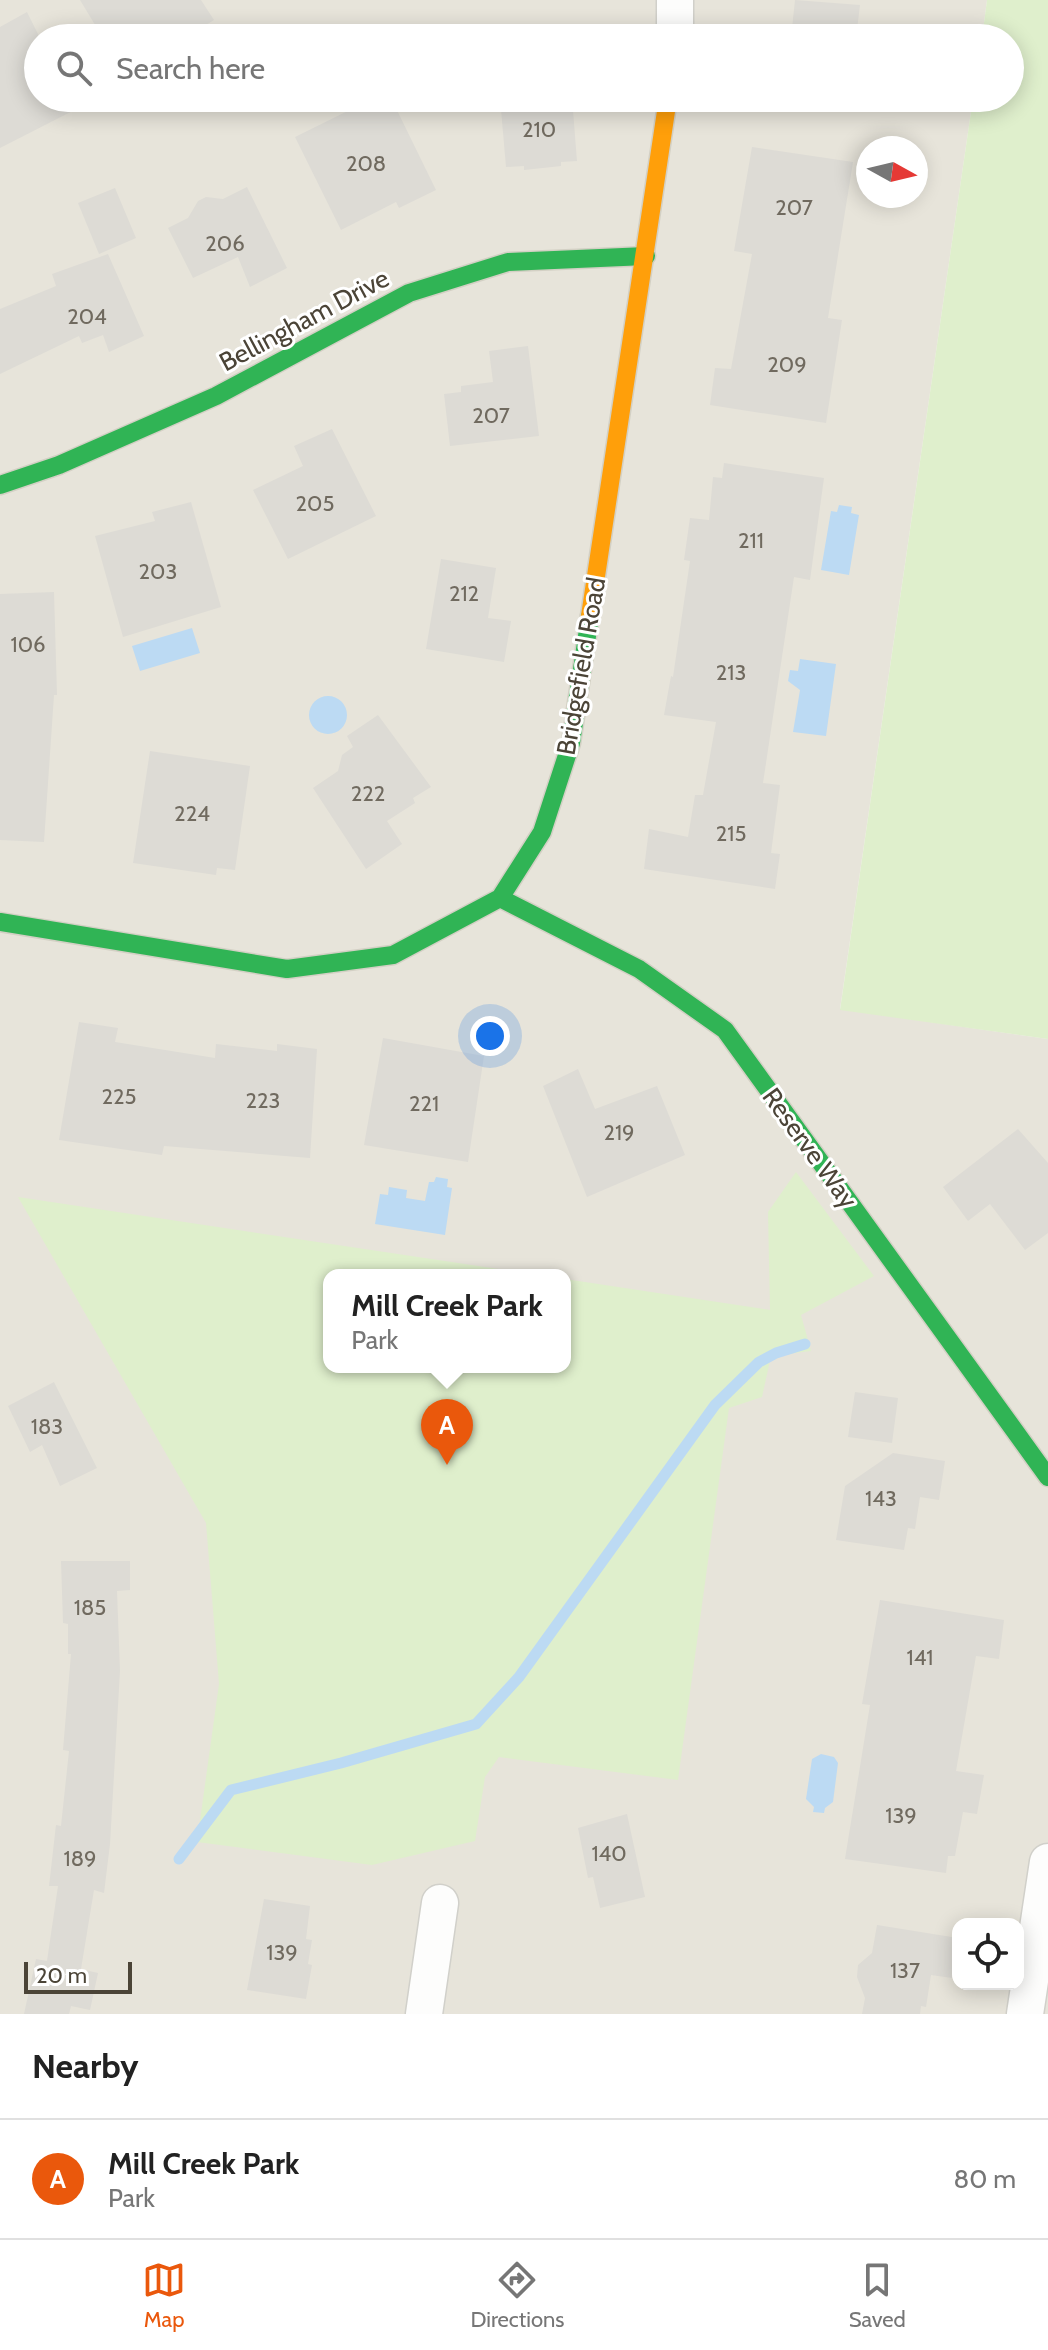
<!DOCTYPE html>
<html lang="en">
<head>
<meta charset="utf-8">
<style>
	body { margin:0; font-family:Cabin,sans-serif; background:#f2f2f2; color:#222 }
	.controls { position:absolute; right:24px; bottom:24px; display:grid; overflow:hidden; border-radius:16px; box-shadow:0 4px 20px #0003 }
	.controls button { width:72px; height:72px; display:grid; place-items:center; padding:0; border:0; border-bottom:2px solid #e0e0e0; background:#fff; color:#222; font:40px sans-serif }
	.compass { position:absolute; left:856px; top:136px; width:72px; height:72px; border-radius:50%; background:#fff; box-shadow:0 4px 20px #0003; rotate:98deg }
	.scale { position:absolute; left:24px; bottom:20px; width:108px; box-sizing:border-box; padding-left:8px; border:4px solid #4b4437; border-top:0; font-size:22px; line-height:28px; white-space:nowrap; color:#4b4437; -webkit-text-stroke:6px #fff; paint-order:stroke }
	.you { position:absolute; left:490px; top:1036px; width:28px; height:28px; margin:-20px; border:6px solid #fff; border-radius:50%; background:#1a73e8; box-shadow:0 0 0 12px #1a73e833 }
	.badge { display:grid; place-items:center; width:52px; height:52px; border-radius:50%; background:#ea580c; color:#fff; font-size:26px; font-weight:700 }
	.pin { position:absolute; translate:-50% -66px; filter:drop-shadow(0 2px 4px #0008) }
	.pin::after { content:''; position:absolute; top:42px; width:28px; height:24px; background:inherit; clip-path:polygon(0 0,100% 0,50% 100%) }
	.popup { position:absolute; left:323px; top:1269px; width:248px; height:104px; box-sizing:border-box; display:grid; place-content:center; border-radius:16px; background:#fff; filter:drop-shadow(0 2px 6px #0005); font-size:26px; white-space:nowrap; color:#767676 }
	.popup b { font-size:30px; color:#222 }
	.popup::after { content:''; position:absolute; left:50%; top:100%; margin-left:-16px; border:16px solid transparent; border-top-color:#fff }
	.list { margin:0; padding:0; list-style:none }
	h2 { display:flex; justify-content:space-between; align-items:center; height:104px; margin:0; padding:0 32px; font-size:34px }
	h2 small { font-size:26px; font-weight:400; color:#767676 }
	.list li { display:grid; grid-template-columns:52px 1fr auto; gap:24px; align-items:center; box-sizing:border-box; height:120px; padding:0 32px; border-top:2px solid #e0e0e0 }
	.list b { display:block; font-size:30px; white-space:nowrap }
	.list p { margin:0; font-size:26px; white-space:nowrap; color:#767676 }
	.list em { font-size:26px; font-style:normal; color:#767676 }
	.icon { flex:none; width:44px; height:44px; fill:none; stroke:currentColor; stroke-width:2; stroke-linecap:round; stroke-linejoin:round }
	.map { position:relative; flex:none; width:1048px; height:2014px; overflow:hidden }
	.search { position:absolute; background:#fff; box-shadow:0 4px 20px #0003; left:24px; right:24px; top:24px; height:88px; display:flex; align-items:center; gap:20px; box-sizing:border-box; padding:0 28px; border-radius:44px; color:#767676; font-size:30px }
	.sheet { height:224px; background:#fff }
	nav { display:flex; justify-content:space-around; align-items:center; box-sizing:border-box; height:112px; border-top:2px solid #e0e0e0; background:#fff; font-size:22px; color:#767676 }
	nav a { display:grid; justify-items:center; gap:4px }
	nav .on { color:#ea580c }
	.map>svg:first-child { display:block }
	.residential { fill:#e7e4da; fill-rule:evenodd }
	.green { fill:#dfefcc }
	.water { fill:#bcdaf3 }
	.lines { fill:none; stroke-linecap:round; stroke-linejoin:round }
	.stream { stroke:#bcdaf3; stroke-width:11 }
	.building { fill:#dddbd5 }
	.street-casing { stroke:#d1d0ca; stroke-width:39 }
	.fast-casing { stroke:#d3d0c4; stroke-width:21 }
	.slow-casing { stroke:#d3d0c4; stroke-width:21 }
	.street { stroke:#fdfdfc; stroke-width:36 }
	.fast { stroke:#30b455; stroke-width:18 }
	.slow { stroke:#ff9f0a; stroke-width:18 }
	.labels { text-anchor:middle; stroke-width:6; stroke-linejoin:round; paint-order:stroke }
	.number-label { font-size:22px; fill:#706a5f }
	.street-label { font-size:26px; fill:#4b4437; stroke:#fff }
</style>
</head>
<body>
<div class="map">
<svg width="1048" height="2014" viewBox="0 0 1048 2014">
	<rect width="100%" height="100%" fill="#f3f2ed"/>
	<path class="residential" d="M0,0h987l-5,38h-944v60h935l-133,911 208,30v975h-1048zM868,148h48v48h-48zM329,1275h236v92h-236zM958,1924h60v60h-60z"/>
	<path class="green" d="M987,0h61v1039l-208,-29 133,-912h37v-60h-28z
		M796,1172l78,104 -73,39 10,36 -40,5 -9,41 -33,11 -51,372 -179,-23 -14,20 -10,64 -103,24 -175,-23 22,-158 -13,-161 -188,-326 520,78h-209v92h236v-88l205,31 -2,-98z"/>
	<path class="water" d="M839,505l13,2 -1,6 8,2 -10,60 -28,-5 10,-59 6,1z
		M192,628l8,25 -60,18 -8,-25z
		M800,659l36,5 -10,72 -33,-4 7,-42 -12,-9 2,-11 8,1z
		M309 715a19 19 0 1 1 38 0a19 19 0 1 1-38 0Z
		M436,1177l12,2 -1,8 5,1 -7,47 -70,-11 5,-30 8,1 1,-8 18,3 -1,8 19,3 4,-19h5z
		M821,1754l13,3 4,6 -5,39 -8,6 -1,5 -11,-1 1,-5 -8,-8 6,-40z"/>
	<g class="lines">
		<path class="stream" d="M179,1859l52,-69 110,-27 135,-39 43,-47 196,-272 44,-43 17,-9 29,-9"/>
	</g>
	<path class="building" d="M80,0h121l13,20 -29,18h-82z
		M795,0l65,5 -4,33h-65z
		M27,12l11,22v64h60l-98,50v-121z
		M374,98h17l45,92 -37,18 -3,-6 -55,28 -46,-93z
		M500,98h72l5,63 -16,1v4l-37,4v-4l-18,1z
		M752,147l101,15 -25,156 14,2 -16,103 -116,-18 5,-37 16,1 21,-115 -18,-3z
		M247,187l40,81 -37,19 -12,-30 -45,21 -25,-50 20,-10 10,-17 8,-4 17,2z
		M115,188l21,50 -37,16 -21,-51z
		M108,254l36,82 -35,16 -6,-17 -21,8 -3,-7 -79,38v-65l56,-23 -4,-12z
		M528,346l11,90 -89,10 -6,-52 17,-2v-6l32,-4 -4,-31z
		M332,429l44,87 -88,43 -35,-69 50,-24 -9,-20z
		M724,463l100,15 -14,102 -16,-3 -31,206 17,2 -9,68 9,1 -5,35 -131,-20 5,-40 39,8 7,-42h8l13,-73 -52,-7 7,-39 2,1 17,-116 -6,-1 6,-42 19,2 4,-43 9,1z
		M191,502l30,105 -98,30 -28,-101 60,-15 -3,-9z
		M441,559l55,9 -8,50 23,3 -7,41 -78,-13z
		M54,592l3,103h-3l-10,147 -44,-2v-246z
		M378,715l53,72 -18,11 2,5 -28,18 15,23 -36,25 -53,-81 25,-17 4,-16 11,-8 -6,-11z
		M150,751l100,15 -15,104 -18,-2 -1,7 -83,-12z
		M79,1022l39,6 -3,14 100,16 1,-14 61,7v-7l40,5 -7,109 -146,-12 -2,9 -103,-15z
		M383,1038l101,18 -16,106 -104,-17z
		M578,1069l17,40 62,-23 28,69 -98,42 -44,-111z
		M1018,1129l30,34v70l-23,17 -35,-46 -22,17 -25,-34z
		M54,1382l43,86 -37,18 -18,-41 -12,7 -22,-46z
		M855,1392l43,6 -6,45 -44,-6z
		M893,1453l52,8 -6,39 -19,-3 -5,32 -7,-1 -4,22 -68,-10 9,-54z
		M61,1561h69v29l-13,1 3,80 -10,173 -6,49 -10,-3 -13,79 17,4 -8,37 -19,-4 -2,8h-45l12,-55 11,2 11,-75h-9l7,-61 5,1 8,-75 -6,-1 8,-96h-3v-30l-5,-1z
		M880,1600l124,20 -5,39 -23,-3 -20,115 28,4 -7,39 -14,-2 -8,44h-7l-2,17 -101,-14 25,-154 -8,-1z
		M627,1814l18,83 -45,11 -7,-31 -5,1 -10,-50z
		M264,1899l46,7 -4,33 6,1 -4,24 4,1 -6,34 -59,-9z
		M877,1925l81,13 -6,40 -21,-3 -5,32 -5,-1 -1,8h-58l3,-16 -8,-21 1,-12 14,-12z"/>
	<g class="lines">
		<g class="street-casing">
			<path id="street" d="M675,0v38
				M424,2014l16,-111
				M1025,2014l23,-152"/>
		</g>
		<g class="fast-casing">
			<path id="fast" d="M0,485l59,-20 157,-69 193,-103 99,-31 138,-6
				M500,898l139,71 86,61 323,447
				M0,922l287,47 106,-14 107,-57 42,-66 29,-89 19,-127"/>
		</g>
		<g class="slow-casing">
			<path id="slow" d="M590,616l78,-518"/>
		</g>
		<use href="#street" class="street"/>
		<use href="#fast" class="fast"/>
		<use href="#slow" class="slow"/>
	</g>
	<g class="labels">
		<g class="number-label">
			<text x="539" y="137">210</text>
			<text x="366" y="171">208</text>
			<text x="794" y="215">207</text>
			<text x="225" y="251">206</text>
			<text x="87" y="324">204</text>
			<text x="787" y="372">209</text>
			<text x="491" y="423">207</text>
			<text x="315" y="511">205</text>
			<text x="751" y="548">211</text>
			<text x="158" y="579">203</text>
			<text x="464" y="601">212</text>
			<text x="28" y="652">106</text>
			<text x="731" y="680">213</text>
			<text x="368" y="801">222</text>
			<text x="192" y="821">224</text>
			<text x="731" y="841">215</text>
			<text x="119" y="1104">225</text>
			<text x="263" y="1108">223</text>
			<text x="424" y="1111">221</text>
			<text x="619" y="1140">219</text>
			<text x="47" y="1434">183</text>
			<text x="881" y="1506">143</text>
			<text x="90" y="1615">185</text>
			<text x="920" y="1665">141</text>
			<text x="901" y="1823">139</text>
			<text x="609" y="1861">140</text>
			<text x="80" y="1866">189</text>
			<text x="282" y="1960">139</text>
			<text x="905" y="1978">137</text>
		</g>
		<g class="street-label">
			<text transform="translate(304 320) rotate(-28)" y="9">Bellingham Drive</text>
			<text transform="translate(581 666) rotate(-80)" y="9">Bridgefield Road</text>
			<text transform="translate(810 1148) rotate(54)" y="9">Reserve Way</text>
		</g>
	</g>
</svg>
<div class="controls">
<button><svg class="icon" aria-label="locate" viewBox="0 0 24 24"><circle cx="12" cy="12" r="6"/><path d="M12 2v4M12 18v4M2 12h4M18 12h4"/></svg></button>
</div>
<svg class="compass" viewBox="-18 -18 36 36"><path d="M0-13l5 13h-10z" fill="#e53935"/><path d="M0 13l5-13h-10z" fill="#767676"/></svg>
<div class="scale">20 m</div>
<div class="you"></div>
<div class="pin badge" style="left:447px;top:1465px">A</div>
<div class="popup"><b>Mill Creek Park</b>Park</div>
<div class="search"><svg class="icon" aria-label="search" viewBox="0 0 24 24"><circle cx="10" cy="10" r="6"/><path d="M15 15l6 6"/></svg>Search here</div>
</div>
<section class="sheet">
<h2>Nearby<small></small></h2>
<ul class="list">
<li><span class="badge">A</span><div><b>Mill Creek Park</b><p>Park</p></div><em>80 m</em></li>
</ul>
</section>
<nav>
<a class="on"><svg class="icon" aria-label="map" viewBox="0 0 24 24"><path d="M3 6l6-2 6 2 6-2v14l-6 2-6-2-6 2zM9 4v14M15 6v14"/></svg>Map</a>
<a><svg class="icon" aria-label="directions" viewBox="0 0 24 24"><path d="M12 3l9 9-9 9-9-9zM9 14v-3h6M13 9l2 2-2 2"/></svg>Directions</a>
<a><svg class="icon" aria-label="saved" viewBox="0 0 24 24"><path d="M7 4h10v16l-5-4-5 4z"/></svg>Saved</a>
</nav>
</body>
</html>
